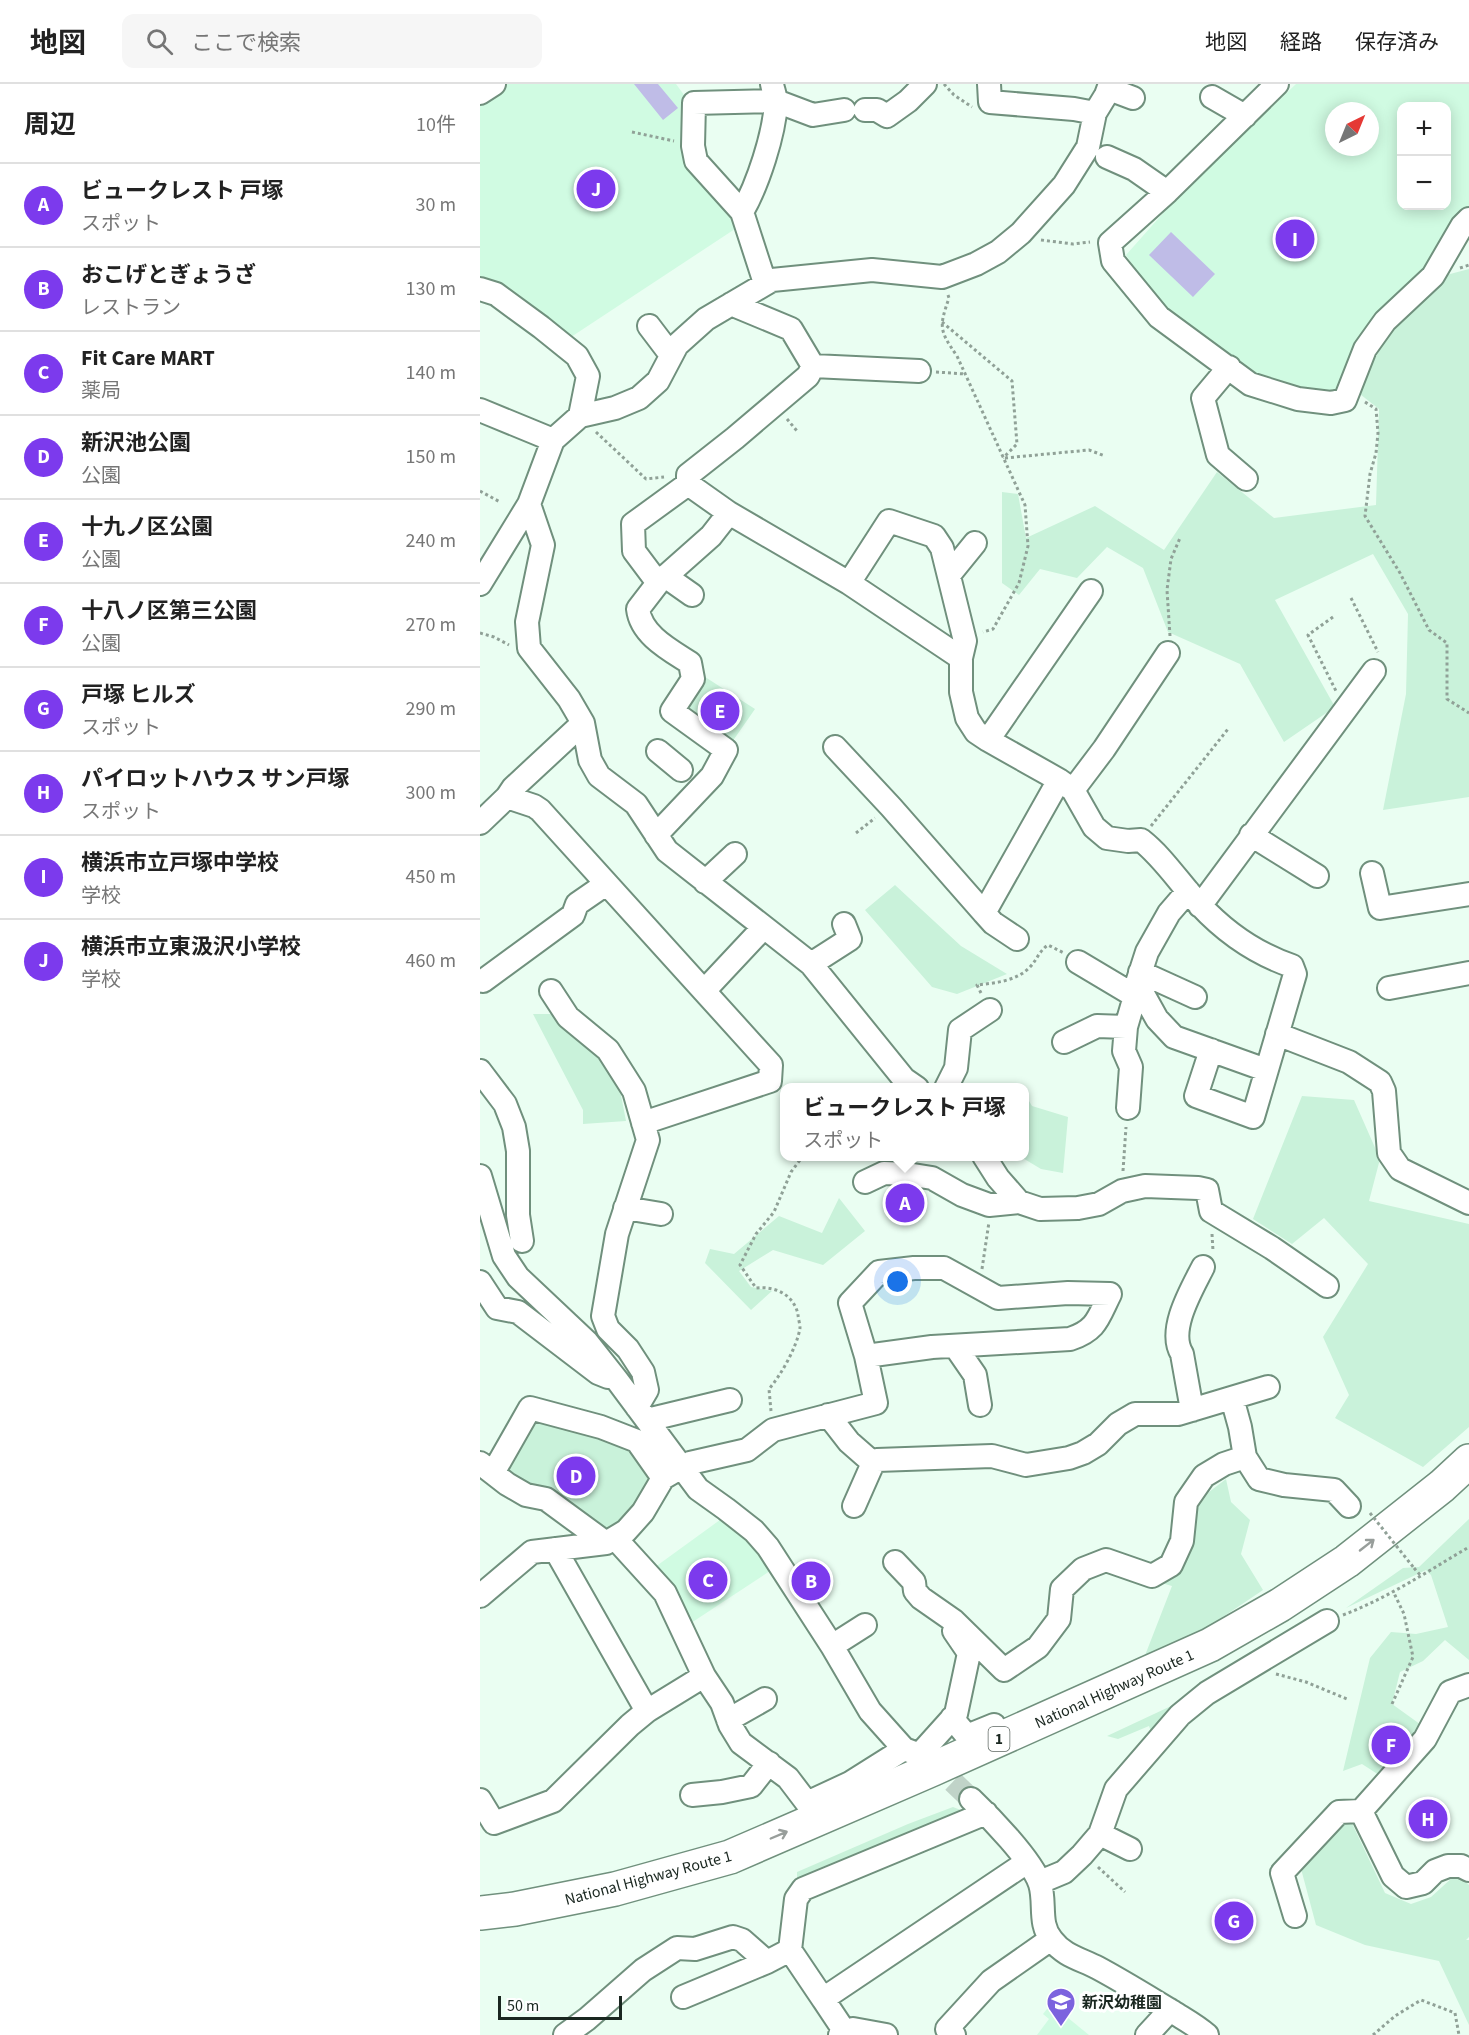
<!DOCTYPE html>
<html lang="ja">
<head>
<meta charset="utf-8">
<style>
	body { margin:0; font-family:"Source Sans 3","Noto Sans JP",sans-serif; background:#f6f6f6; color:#222 }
	.controls { position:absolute; right:18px; top:18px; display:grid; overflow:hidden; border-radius:12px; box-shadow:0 3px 15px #0003 }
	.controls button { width:54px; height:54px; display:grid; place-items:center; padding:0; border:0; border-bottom:2px solid #e0e0e0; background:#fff; color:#222; font:30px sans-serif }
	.compass { position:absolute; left:845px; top:18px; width:54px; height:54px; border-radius:50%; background:#fff; box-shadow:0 3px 15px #0003; rotate:43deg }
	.scale { position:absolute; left:18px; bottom:15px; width:124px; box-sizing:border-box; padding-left:6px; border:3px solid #1a2720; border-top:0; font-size:16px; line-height:21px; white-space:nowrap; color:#1a2720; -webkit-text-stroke:4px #fff; paint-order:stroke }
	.you { position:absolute; left:418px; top:1198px; width:21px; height:21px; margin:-15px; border:4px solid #fff; border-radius:50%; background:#1a73e8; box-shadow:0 0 0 9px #1a73e833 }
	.badge { display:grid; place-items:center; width:39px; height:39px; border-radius:50%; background:#7c3aed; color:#fff; font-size:20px; font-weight:700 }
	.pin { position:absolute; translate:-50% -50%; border:3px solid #fff; box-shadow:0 2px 6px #0006 }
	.popup { position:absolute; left:300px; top:999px; width:249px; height:78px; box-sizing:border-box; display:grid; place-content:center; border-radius:12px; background:#fff; filter:drop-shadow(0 2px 4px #0005); font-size:20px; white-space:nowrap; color:#767676 }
	.popup b { font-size:22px; color:#222 }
	.popup::after { content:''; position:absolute; left:50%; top:100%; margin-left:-12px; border:12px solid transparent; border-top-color:#fff }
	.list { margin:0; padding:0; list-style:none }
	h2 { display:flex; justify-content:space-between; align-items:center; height:78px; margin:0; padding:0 24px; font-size:26px }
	h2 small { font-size:20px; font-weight:400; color:#767676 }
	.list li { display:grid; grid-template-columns:39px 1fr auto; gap:18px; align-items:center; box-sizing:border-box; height:84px; padding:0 24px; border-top:2px solid #e0e0e0 }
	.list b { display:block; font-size:22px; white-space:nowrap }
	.list p { margin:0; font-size:20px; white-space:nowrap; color:#767676 }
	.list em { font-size:20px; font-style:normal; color:#767676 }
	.icon { flex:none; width:33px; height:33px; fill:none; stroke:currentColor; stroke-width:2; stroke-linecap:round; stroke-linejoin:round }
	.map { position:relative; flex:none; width:989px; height:1951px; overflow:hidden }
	header { display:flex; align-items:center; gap:36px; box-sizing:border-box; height:84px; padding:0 30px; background:#fff; border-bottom:2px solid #e0e0e0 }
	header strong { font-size:28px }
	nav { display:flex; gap:33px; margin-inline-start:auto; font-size:21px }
	.search { width:420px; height:54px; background:#f6f6f6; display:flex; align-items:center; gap:15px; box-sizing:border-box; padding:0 21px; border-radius:12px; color:#767676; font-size:22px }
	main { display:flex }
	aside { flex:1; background:#fff }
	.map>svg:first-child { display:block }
	.built { fill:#d0fbe2; fill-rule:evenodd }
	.green { fill:#c9f2da }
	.water { fill:#bfbce7 }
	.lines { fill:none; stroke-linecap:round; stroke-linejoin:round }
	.minor-tunnel { stroke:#c0d3c8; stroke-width:22; stroke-dasharray:22 11; stroke-linecap:butt }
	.minor-casing { stroke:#70907d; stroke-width:26 }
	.highway-casing { stroke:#70907d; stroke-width:36 }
	.path { stroke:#90a197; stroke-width:3; stroke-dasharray:3 3; stroke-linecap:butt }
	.minor { stroke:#fff; stroke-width:22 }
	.highway { stroke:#fff; stroke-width:33 }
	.path-bridge { stroke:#90a197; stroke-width:3; stroke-dasharray:3 3; stroke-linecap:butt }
	.oneway { stroke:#989e9b }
	.labels { text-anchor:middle; stroke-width:6; stroke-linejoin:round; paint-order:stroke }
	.shield { fill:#fff; stroke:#5f6863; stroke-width:1.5 }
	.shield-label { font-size:15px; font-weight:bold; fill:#1a2720 }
	.street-label { font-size:16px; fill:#1a2720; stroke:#fff }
	.poi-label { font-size:16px; font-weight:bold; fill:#1a2720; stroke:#fff; text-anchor:start }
</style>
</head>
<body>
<header>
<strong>地図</strong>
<div class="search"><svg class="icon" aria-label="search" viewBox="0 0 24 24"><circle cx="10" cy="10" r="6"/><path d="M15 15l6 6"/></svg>ここで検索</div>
<nav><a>地図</a><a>経路</a><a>保存済み</a></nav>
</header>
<main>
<aside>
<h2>周辺<small>10件</small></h2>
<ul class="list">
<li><span class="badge">A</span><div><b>ビュークレスト 戸塚</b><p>スポット</p></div><em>30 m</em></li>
<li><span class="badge">B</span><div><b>おこげとぎょうざ</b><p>レストラン</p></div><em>130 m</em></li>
<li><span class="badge">C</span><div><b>Fit Care MART</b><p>薬局</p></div><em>140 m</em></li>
<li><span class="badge">D</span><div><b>新沢池公園</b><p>公園</p></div><em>150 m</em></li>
<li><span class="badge">E</span><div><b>十九ノ区公園</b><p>公園</p></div><em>240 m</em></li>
<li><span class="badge">F</span><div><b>十八ノ区第三公園</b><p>公園</p></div><em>270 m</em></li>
<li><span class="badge">G</span><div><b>戸塚 ヒルズ</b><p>スポット</p></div><em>290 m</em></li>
<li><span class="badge">H</span><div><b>パイロットハウス サン戸塚</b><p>スポット</p></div><em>300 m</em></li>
<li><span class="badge">I</span><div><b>横浜市立戸塚中学校</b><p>学校</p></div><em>450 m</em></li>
<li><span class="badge">J</span><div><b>横浜市立東汲沢小学校</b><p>学校</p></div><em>460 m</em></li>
</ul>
</aside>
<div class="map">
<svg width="989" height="1951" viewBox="0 0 989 1951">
	<rect width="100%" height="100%" fill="#eafef2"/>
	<path class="built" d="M24,0h172l11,15v60l54,66 -173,114 -88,-59v-179z
		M816,0h173v127l-136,188 -81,-20 -90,-70 -36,-54 47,-53zM922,22h44v100h-44zM854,27h36v36h-36z
		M244,1433l26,20 23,32 -85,56 -37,-55z
		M571,1920l38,31h-52l12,-16 -6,-5z"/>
	<path class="green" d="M989,185v528l-86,13 23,-116 2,-80 -35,-60 -98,46 60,107 -51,35 -44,-78 -72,-32 -25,-64 -36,-21 -30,31 -37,-9 -21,26 -17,-12v-91l16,2 8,44 69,-32 69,44 53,-78 57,46 102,-13 3,-96 -23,-18 39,-67 40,-46z
		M222,591l53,34 -25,36 -43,-31 -3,-11z
		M415,801l66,61 46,28 -50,20 -25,-7 -67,-77z
		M53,930h21l44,37 21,34 7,36 -43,3v-14z
		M546,1012l6,10 36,11 -5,56 -22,-4 -20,-12 4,-1z
		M822,1012l52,4 26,59 -11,42 100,23v203l-46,40 -88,-49 14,-23 -26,-58 45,-73 -44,-46 -32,26 -39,-25z
		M359,1114l26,33 -42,34 -50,-15 -34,21 12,16 21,4 -21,19 -46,-47 5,-14 24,5 45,-38 43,17z
		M54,1333l94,25 22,36 -1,14 -33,39 -12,2 -105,-60z
		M746,1395l5,23 19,18 -9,34 22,36 -61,41 -58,27 28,-72 -14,-4 19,-18 22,-58 10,-14z
		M989,1435v141l-24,-20 -22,21 -23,11 -8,32 32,23 -45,48 -17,-11 -19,7 27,-113 21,-26 25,2 32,-7 -17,-52 -5,-5 -80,38 57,-40 16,-1z
		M721,1608l-47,48 -5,-14 -31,13 -11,-3z
		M473,1723l18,7 -174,72v-14l111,-48z
		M869,1733l36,76 26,11 20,-7 22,-20 12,4 4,4v52l-3,3h3v85l-30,-64 -74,-16 -49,-20 -16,-60z"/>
	<path class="water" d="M154,0h24l20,24 -15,12z
		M691,148l44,42 -22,23 -44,-42z"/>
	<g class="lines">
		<path class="minor-tunnel" d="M449,1675l42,40"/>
		<g class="minor-casing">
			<path id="minor" d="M509,0l1,18 84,7 21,4
				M797,0l-110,108 -57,51 3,18 46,56 91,67 48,15 33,4 14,-3 20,-51 20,-28 48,-45 29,-50 7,-7
				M629,5l24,9
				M0,9l14,-9
				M732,13l33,19
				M385,26h12l10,6 21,-15 17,-17
				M627,73l27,12 33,23
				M262,128c16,-28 32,-77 34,-109 0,-6 -3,-13 -4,-19
				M285,199l-23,-71 -46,-51 -3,-15 1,-43 82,-2 37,14 31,-5
				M0,205l16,5 45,33 36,29 11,20 -8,40
				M251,220l60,25 22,37 106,5
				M169,242l22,29
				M333,282l-5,10 -73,62 -47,37v9l41,29 120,70 112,75
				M749,283l-26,31 15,57 28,24
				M0,326l73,30
				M49,420l14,41 -16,77 2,26 40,51 14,24 7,37 9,16 37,28 31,47 144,113 93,115 13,9
				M469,491l26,-32
				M185,492l27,19
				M178,499l-24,-32 -1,-27 55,-40
				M369,499l40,-62 45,15 8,12 23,93 -4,17v34l6,26 9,14 12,8 71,40 14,10 21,37 13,11 21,3 13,-1c23,18 39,44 59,65 26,28 57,49 92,61l3,8 -42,143 -57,-21 15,-46
				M0,500l49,-80 24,-64 27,-24 35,-8 24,-10 19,-17 19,-36 10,-9 19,-17 66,-39 100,-10 70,7 34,-13 22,-12 23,-19 43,-48 24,-38 7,-34 11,-18 4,-11
				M508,656l103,-149
				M355,663l56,60 93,106 75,-133
				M178,667l23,19
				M593,706l31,-41 64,-96
				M27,713l27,9 6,4 231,255 -1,16 -127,42
				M0,739l27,-26 6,-9 70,-65
				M176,751l56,-59 14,-26 -54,-39 21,-32 -3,-16c-20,-13 -49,-28 -52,-54l20,-26 53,-47 18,-23
				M771,751l66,41
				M892,789l8,35 89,-14
				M225,798l30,-28
				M720,822l174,-235
				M504,829l9,10 24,16
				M598,878l57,34
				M331,880l39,-25 -6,-15
				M660,888l55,25
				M3,897l90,-66 4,-11 29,-20
				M657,899l20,36 17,18 92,33
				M909,904l80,-15
				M71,907l17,26 40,33 26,41 14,49 -31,94 -14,82 5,13 20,20 15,23 4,18 -10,17
				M224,907l60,-64
				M797,950l72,28 31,20 4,9 5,62 11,16 69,34
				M584,958l33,-16 29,1
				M0,987l25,33 9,23 4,24v64l4,26
				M466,1004l10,-20 4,-38 30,-20
				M648,1024l3,-41 -7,-16 2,-24 9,-31 2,-13 10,-31 22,-39 19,-22
				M504,1072l14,22 21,24
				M0,1092l24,80 14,21 69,65 30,38 81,109 28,20 28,22 14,16 64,99 38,65 34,38 24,9
				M385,1098l19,-9 23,1 25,4 30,17 27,10 30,-3 21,7 38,-1 21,-4 23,-13 23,-5 53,2 9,2 4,21 61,37 55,38
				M145,1124l36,6
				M0,1198l17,26 21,4 80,61 10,4
				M475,1262l20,29 5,30
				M752,1314l8,29 5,30 14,22 25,6 50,5 15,16
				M712,1326l-10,-56c-15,-24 10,-65 21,-87
				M348,1331l21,27 24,21 4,-3 115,-4 34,9 43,-7 14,-5 15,-9 20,-20 17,-10h43l90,-27
				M167,1336l83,-20
				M0,1379l27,21 19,11 20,4 60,44
				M13,1389l37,-65 71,19 36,14 26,37
				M374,1422l19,-43
				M135,1454l50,55 39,83 18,27 8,22 11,18 47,35 19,25 43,-20 54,-34
				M75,1465l92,162
				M415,1478l19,20 1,9 6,7 33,23 50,49 34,-23 21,-28 3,-30 21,-20 23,-9 46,16 19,-11 11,-24 4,-39 18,-26 20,-12 21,-7
				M0,1512l52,-44 74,-9 20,-12 17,-19 20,-34 17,-10 10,-5 57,-13 26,-20 103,-27 -10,-47 -16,-53 29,-31 35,-4h30l54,30 70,-5 42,1c-12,24 -13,36 -40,45l-138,8 -66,9
				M352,1562l33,-21
				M989,1601l-19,7 -25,47 -64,72 32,65 13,11 17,-4 12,-12 13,-5h13l8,4
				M472,1634l15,18 27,-11
				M248,1636l37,-21
				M440,1670l36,-40 13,-61 -15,-22
				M212,1711l30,-3 29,-6 18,-23
				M491,1715c19,18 61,61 69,85 6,19 -2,40 12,56 12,16 29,19 46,28 26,14 50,29 75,44 11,7 24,14 34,23
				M0,1716l14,23 59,-22 77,-76 17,-14 57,-35
				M620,1750l30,15
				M560,1798l24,-10 18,-17 18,-21 16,-45 64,-74 27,-22 120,-72
				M815,1832l-13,-43 57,-61 22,-1
				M310,1866l33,49
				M203,1913l84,-35 23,-12 6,-51 7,-10 183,-76
				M365,1948l8,-3 33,6
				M85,1951l22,-16 56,-49 34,-22 18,1 38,-12 9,3 25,22
				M360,1951l5,-3 -22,-33 204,-137
				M474,1951l-7,-6 44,-48 60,-42
				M667,1951l23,-25"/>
		</g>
		<g class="highway-casing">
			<path id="highway" d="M0,1829l35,-4 100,-20 115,-32 203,-88 277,-124 70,-40 67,-44 95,-75 27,-25"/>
		</g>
		<path class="path" d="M464,0l10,11 18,12
			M152,48l42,9
			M561,156l32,4 17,-2
			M980,184l9,-3
			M468,211l1,3c-10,29 -10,32 8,58l68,149 3,41 -9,37 -26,46 -10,3
			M462,238l70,59 5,63 -14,14
			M456,288l29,2
			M885,318l11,7 2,24 -2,20 -6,21 -5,42 35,57 29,57 18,13v56l22,14
			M307,335l10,12
			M116,348l50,47 18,-2
			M525,374l84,-8 16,6
			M0,407l20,11
			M871,514l27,54
			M853,533l-25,18 28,56
			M0,549l14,4 15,8
			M690,552l-3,-46 4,-31 9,-21
			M671,742l77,-97
			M376,749l19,-15
			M501,909l-4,-8c18,-2 40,-4 53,-18 7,-7 9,-16 18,-22l16,8
			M643,1087l3,-44
			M732,1150l1,17
			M502,1185l7,-47
			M291,1327l-2,-22c12,-14 28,-42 31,-61 0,-4 -2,-10 -2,-14 -5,-20 -23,-28 -42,-26l-16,-23 16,-31 18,-22 17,-40 12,-16
			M934,1484l7,8
			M863,1531c45,-17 85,-44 126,-68
			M796,1590l30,8 41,17
			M912,1620l21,-47 -9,-43 -11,-23
			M618,1783l27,25
			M893,1951l22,-19 26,-16 34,13 4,22"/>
		<use href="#minor" class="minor"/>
		<use href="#highway" class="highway"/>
		<path class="path-bridge" d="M890,1429l44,55"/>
	</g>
	<defs><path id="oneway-shaft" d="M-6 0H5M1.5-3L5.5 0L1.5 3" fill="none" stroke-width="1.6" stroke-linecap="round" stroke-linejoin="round" transform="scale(1.5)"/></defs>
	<g class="oneway">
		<use href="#oneway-shaft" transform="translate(887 1461) rotate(-38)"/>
		<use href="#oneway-shaft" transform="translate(299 1751) rotate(-23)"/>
	</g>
	<defs>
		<g id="school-pin" transform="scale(1.5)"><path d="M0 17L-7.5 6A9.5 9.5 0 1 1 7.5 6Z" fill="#7c63de" stroke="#fff"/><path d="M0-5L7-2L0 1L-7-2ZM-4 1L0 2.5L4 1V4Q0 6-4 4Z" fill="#fff"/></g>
	</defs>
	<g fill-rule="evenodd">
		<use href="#school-pin" x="581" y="1918"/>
	</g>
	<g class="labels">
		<rect class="shield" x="508.5" y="1643" width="21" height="24" rx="4.5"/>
		<g class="shield-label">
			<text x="519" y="1660">1</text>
		</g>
		<g class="street-label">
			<text transform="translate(634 1604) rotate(-24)" y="6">National Highway Route 1</text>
			<text transform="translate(168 1793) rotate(-15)" y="6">National Highway Route 1</text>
		</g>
		<g class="poi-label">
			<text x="602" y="1924">新沢幼稚園</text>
		</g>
	</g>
</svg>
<div class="controls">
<button>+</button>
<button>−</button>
</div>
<svg class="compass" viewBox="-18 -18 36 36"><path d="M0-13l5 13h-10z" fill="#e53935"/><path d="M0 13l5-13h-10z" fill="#767676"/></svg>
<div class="scale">50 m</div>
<div class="you"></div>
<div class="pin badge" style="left:425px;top:1119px">A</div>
<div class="popup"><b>ビュークレスト 戸塚</b>スポット</div>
<div class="pin badge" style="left:331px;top:1497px">B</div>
<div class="pin badge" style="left:228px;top:1496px">C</div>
<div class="pin badge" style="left:96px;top:1392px">D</div>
<div class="pin badge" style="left:240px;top:627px">E</div>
<div class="pin badge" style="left:911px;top:1661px">F</div>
<div class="pin badge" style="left:754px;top:1837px">G</div>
<div class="pin badge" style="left:948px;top:1735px">H</div>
<div class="pin badge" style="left:815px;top:155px">I</div>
<div class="pin badge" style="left:116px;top:105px">J</div>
</div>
</main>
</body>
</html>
